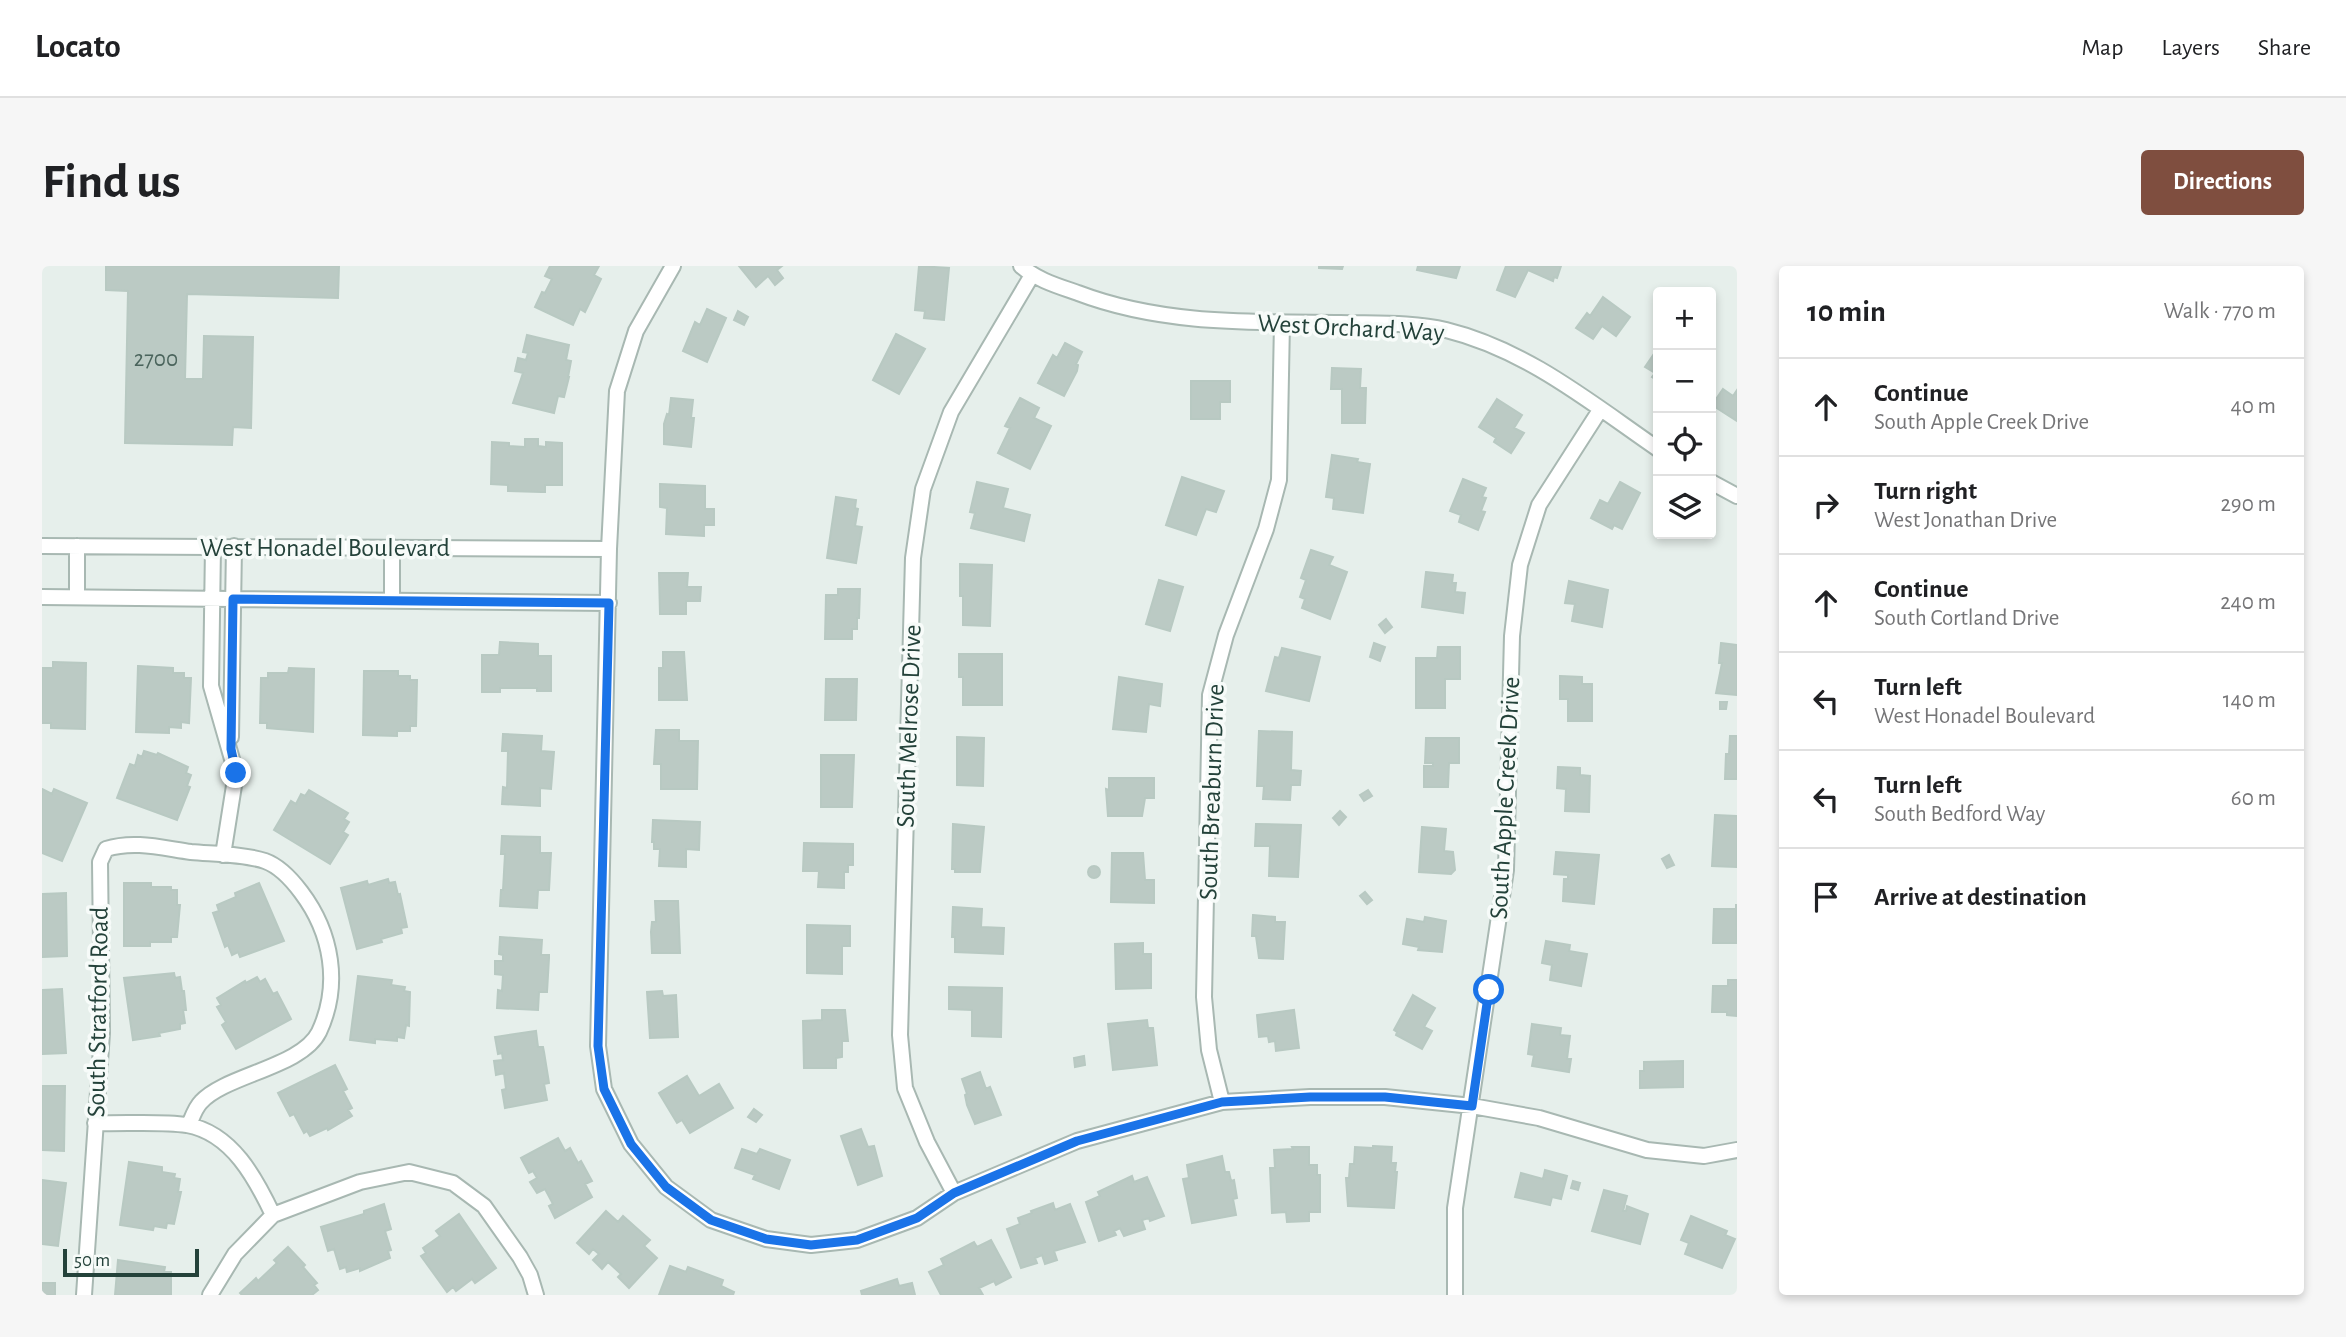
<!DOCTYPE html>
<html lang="en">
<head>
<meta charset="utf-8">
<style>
	body { margin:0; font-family:"Alegreya Sans",sans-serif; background:#f6f6f6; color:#202124 }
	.controls { position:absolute; right:21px; top:21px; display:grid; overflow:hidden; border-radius:7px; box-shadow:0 4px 10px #0003 }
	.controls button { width:63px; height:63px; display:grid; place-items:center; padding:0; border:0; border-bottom:2px solid #e0e0e0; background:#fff; color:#202124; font:35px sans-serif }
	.scale { position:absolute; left:21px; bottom:18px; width:136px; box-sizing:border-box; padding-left:7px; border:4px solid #24423a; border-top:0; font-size:19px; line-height:24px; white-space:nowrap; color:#24423a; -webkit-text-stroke:5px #f7fbf9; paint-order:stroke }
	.stop { position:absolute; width:21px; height:21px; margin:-16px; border:5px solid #1a73e8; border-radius:50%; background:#fff }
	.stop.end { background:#1a73e8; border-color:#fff; box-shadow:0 2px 7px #0008 }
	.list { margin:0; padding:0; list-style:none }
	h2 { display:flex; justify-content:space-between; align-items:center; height:91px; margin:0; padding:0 28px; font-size:30px }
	h2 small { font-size:23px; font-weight:400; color:#757577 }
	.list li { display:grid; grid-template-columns:46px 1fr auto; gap:21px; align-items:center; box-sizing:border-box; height:98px; padding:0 28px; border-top:2px solid #e0e0e0 }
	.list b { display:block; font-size:26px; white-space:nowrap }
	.list p { margin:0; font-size:23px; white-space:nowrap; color:#757577 }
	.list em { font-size:23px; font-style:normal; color:#757577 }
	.icon { flex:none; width:38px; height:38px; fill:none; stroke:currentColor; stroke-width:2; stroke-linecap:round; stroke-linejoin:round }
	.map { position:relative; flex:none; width:1695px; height:1029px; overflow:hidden; border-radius:7px }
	header { display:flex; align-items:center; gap:42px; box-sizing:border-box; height:98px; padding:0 35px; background:#fff; border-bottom:2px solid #e0e0e0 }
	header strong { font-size:33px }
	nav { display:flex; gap:38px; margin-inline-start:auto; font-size:24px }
	.intro { display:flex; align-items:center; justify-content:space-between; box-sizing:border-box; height:168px; padding:0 42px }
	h1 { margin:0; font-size:49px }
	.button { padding:18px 32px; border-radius:7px; background:#7f4e3f; color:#fff; font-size:24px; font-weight:700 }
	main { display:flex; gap:42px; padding:0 42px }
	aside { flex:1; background:#fff; border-radius:7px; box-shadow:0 4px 10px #0003 }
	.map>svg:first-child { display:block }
	.building { fill:#bbcac4; stroke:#b8c9c2; stroke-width:2 }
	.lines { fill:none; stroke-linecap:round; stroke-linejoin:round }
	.street-casing { stroke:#a8b8b2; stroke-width:18 }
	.street { stroke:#fff; stroke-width:14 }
	.route { stroke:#1a73e8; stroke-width:9 }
	.labels { text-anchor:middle; stroke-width:7; stroke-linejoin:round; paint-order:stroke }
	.number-label { font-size:23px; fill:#4a645c }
	.street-label { font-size:26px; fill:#24423a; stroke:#f7fbf9 }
</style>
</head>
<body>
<header>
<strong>Locato</strong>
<nav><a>Map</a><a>Layers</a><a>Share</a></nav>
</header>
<div class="intro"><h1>Find us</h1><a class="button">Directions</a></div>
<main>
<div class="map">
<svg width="1695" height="1029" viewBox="0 0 1695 1029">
	<rect width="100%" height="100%" fill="#e6efeb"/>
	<path class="building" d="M64,0h233l-1,32 -151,-4 -2,85h18l1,-43 49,1 -2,91 -18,-1 -1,18 -107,-2 3,-152 -22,-1z
		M508,0h49l-5,9 7,4 -16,33 -5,-3 -7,16 -38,-18 7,-15 3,1 7,-14 -7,-3z
		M697,0h43l-5,4 6,8 -8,7 -7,-9 -12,11z
		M877,0l30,2 -5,52 -20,-2 1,-7 -10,-1z
		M1277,0h24l-1,3 -23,-1z
		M1376,0h42l-4,12 -39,-8z
		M1464,0h55l-4,12 -3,-1 -1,4 -25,-11 -13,27 -18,-7z
		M1561,31l27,20 -14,19 -14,-10 -9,13 -17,-11 11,-15 3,3z
		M665,43l19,9 -19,44 -24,-11 12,-29 5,3z
		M696,45l10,6 -4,8 -10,-5z
		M854,68l29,15 -26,45 -26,-14z
		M485,69l42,10 -3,15 5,1 -3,16h1l-5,20 -6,-1 -4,17 -41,-10 10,-30 -8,-2 3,-13 8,2 2,-7 -5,-1z
		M1023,77l17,9 -6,12 2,1 -1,6 -13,25 -26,-13 15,-28 4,3z
		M1616,82v33l-6,-4 3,-4 -10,-6z
		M1290,102l29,1 -1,19h6l-1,35h-23v-34h-11z
		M1149,115h39v21h-10v17h-29z
		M1681,123l10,7 4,-6v31l-25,-16z
		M629,132l22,2 -2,18h3l-3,29 -27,-3v-20l3,-10 2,1z
		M978,132l19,10 -5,10 17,8 -21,43 -32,-16 12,-25 -5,-2z
		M1455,133l25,16 -8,13 10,5 -13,20 -17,-11 2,-4 -17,-11z
		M483,173h13v7l8,1v-5l16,1v42h-17v7h-4l-33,-1v-6l-17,-1 1,-42 17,1v3l16,1z
		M1290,189l26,4 -1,3 13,2 -7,49 -30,-4 1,-11 -8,-1z
		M1140,211l42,14 -8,21 -10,-3 -10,26 -30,-10z
		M1421,213l23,9 -4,9 4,1 -5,13 4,1 -7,18 -19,-8 2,-7 -11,-4z
		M935,216l31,7 -5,19 27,7 -6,26 -53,-13 4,-15 -5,-1z
		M1578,216l20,11 -18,36 -8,-4 -2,4 -21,-11 9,-18 8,4z
		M618,218l45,2v23h9v16h-10v11l-38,-2 1,-26 -7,-1z
		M794,231l20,3 -1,8 3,1 -3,17 7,1 -6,36 -29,-5z
		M1269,284l22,7 -4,8 18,7 -17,47 -28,-11 3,-9 -5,-2 6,-17 -5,-2z
		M918,298l32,1 -2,61 -27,-1v-29h-3z
		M1384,306l27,3 -1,8h4l-1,9 10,1 -2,20 -41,-6z
		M617,307h29l-1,14h14l-1,14h-14v13h-26z
		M1117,314l24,7 -13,44 -24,-7z
		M1527,315l39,9 -6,37 -30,-6 3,-17 -10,-1z
		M796,323h22l-1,29h-2v11h-5v10h-27l1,-44h12z
		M1344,353l6,8 -7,6 -6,-8z
		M458,376l38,2v12h13v35h-14v-3h-37v4h-18v-37h17z
		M1332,377l11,4 -5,14 -10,-4z
		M1679,377l16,2v50l-21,-2 6,-30h-3z
		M1396,381h22v32h-15v29h-29v-50h21z
		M1240,382l38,9 -11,44 -43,-10 9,-34 4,1z
		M621,386h21l3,48h-28v-32h4z
		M917,388h43v51h-39v-28h-4z
		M11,396l33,1 -1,66 -34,-1v-5h-9v-55h11z
		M96,400l35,2v5h11v5h7l-2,45 -8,-1v6l-12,-1v6l-33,-1z
		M247,402l25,1 -1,63 -46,-4v-5h-7l1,-45h7v-5h20z
		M322,405h34v5h12v4h7l-1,46h-6v5h-13v5l-34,-1z
		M1518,410l22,1v7h10v37h-24v-22h-8z
		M1077,411l43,7 -2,22 -11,-2 -3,28 -33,-3z
		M784,413h31l-1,41h-31z
		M1678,436h7l-1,7h-6z
		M614,464h23v11h19l-1,48h-36v-25h-7z
		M1217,465l33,1 -1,38 10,1 -1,14h-9l-1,15 -27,-1 1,-13h-7z
		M461,468l39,2 -1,15 13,1 -3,37 -11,-1v18l-38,-2 1,-17 4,1 1,-37h-6z
		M1688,470h7v43h-12l1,-25h3z
		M915,471l27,1 -1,48 -26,-1z
		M1384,472h33v25h-10l-1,24h-24v-21h9v-3h-8z
		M102,485l13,4 1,-2 30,14 -2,6 5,2 -4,11 3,1 -13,33 -60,-22 13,-34 5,2 3,-11 4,2z
		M779,489h33l-2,52h-31z
		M1516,501l22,1v7l10,1 -1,36 -24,-1 1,-22 -9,-1z
		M1067,512h45v20h-9l-3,18h-34l-2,-27 3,1z
		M0,523l10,5 2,-5 33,14 -25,58 -20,-8z
		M267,524l39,23 -4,6 5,3 -6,10 5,3 -18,29 -56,-34 17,-29 5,3 5,-10 4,2z
		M1326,524l4,6 -8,5 -4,-6z
		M1298,545l6,6 -7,8 -6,-7z
		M1673,549l22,1v51l-25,-1z
		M611,554l47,2 -1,28 -13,-1v18l-27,-1 1,-17h-6v-7h-2z
		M911,558l31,3 -4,45h-25v-3h-3z
		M1214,558l45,1 -3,52 -29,-1 1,-30h-15z
		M1380,561l24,2 -2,22 9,1 2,18 -4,4 -32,-2z
		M460,570l38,1v16h11l-2,37h-11l-1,18 -37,-2 1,-16h2l2,-36h-4z
		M762,577l49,1v21h-5v7h-4v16l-26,-1 1,-16h-16z
		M1514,586l43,3 -5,49 -31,-3 1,-22h4v-4l-14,-1z
		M1070,587h31l2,27h9v23l-43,-1z
		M1627,589l5,10 -7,3 -5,-9z
		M1046 606a6 6 0 1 1 12 0a6 6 0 1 1-12 0Z
		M346,613l1,4 6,-1 3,13 2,-1 7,33 -6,1 1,5 -21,6 1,3 -25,7 -16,-61 26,-7 1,4z
		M82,617h27v4h20v3h6v15h3l-3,32h-6v5h-21v4h-26z
		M217,617l25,58 -44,16 -2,-5 -6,3 -4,-10 -3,2 -12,-34 6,-2 -2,-6 19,-8 -1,-4z
		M1323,626l7,8 -5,4 -7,-8z
		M24,627l1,63 -25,1v-63z
		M613,635h23l2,52h-28l-1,-21 1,-10h4z
		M1694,638l1,39h-24l1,-34h22z
		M911,641l29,2 -1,18 23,1 -1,26 -48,-2v-15h-3z
		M1211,649l22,2v5h10l-2,37 -24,-1 -3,-22h-4z
		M1383,651l21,4 -4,31 -24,-2 1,-3 -16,-3 4,-25 17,3z
		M765,659l43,1v20h-8v28l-35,-1z
		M458,671l42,3 -1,15h8v3l-2,34h-8l-1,18 -41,-2 1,-18 4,1 1,-16 -8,-1v-13h8v-6l-4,-1z
		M1504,675l24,4 -1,6 18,3 -6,32 -31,-6 2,-15 -10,-2z
		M1101,677v11h8v34l-35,1 -1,-45z
		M132,707l1,5 5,-1 2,14h2l2,19h-3l2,13 -5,1v5l-21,4 1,3 -27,4 -9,-62z
		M316,710l34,4 -1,5 14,2 -1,4 6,1 -1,34 -3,-1 -2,13 -7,-1v4l-22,-2v4l-25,-3z
		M215,711l3,5 5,-3 8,15 4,-2 14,27 -55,30 -14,-24 4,-3 -9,-15 4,-2 -4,-7 28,-17 1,2z
		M1686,714h9v36l-10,-1v-3h-15l1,-26h15z
		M907,721l53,1 -1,49 -29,-1v-26l-23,-1z
		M20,723l4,64 -24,1v-64z
		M620,725l1,5 13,-1 2,42 -28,1 -3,-46z
		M1371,729l22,13 -11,19 8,4 -10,18 -26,-14 1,-3 -3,-2z
		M780,744h23l3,31h-6v16l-6,1v10h-32l-1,-47 19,-1z
		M1252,744l5,38 -23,3 -1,-10 -6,1 -1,-6 -9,1 -2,-22z
		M1105,754l1,8h5l4,37 -44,5 -5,-46z
		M1490,758l29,4 -1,7 10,1 -3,23h4l-2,13 -37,-6 2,-11 -6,-1z
		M494,765l2,16h5l1,5 5,31 -5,1 3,16 -42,8 -3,-18 4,-1 -2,-16 -8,2 -2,-14 9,-1 -1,-7 -4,1 -3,-17z
		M1042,790l1,9 -10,2 -1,-9z
		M1641,795v26l-43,1v-17h4v-9z
		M293,799l12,24 -4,2 9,17 -4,2 4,6 -24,14 -1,-2 -17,8 -3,-5 -3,2 -10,-19 -4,2 -12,-23z
		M938,806l6,17 4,-2 11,28 -26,9 -8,-19 -2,-10 2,-1 -5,-15z
		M645,810l12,20 20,-12 14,24 -43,25 -8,-13 -5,3 -18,-30z
		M0,820h23l-1,65 -22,-1z
		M712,843l8,6 -6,7 -8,-5z
		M819,863l7,18 6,-1 8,30 -24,9 -17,-49z
		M516,872l7,13 5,-3 8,15 3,-2 11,20 -7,3 7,13 -37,21 -6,-12 4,-2 -8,-15 -8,4 -7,-11 7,-4 -4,-7 -4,2 -8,-15z
		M1331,880l19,1 -1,16h5l-1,9h2l-3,36 -46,-2 -2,-28h3l1,-14h4l1,-17 18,1z
		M1250,881h17v18h8v10h3v37h-11v9l-22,1 -1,-10 -14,1 -2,-45h5l-1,-18 19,-1z
		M700,883l15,5 3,-5 30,11 -11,29 -26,-10 2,-4 -20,-7z
		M1180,890l3,16h4l2,9 3,-1 3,18 -4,1 3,16 -44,8 -9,-44 6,-1 -2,-13z
		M87,896l33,5v5l13,2 -1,4 6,1 -2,13h3l-7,32 -7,-1 -1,5 -12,-2 -1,4 -33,-5z
		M1503,904l22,6 -6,23 -9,-2 -2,8 -35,-8 6,-24 22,6z
		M1090,910l2,6 13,-5 17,39 -14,5 -1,-3 -7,2 3,9 -21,7 -4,-8 -6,3 2,4 -17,6 -13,-39 14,-6 -2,-4z
		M0,914l24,3 -8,63 -16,-2z
		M1531,915l7,2 -2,7 -7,-2z
		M1562,924l23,6 -4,15h3l1,-5 21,8 -8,30 -48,-13z
		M1011,937l2,7 15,-6 15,38 -31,9 3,9 -12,4 -3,-9 -7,3 2,5 -16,5 -14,-39 13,-5 -2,-6 14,-5 -1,-2z
		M342,938l7,25 -6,2 6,19 -3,1 2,7 -30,13v-3l-13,4 -1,-5 -6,2 -6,-20 -6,2 -7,-24 43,-13v-3z
		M564,945l12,11 5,-6 27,24 -6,6 13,12 -28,30 -11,-11 3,-3 -13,-12 -6,7 -9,-9 6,-6 -6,-5 -4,5 -12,-11z
		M417,948l37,54 -21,15 -3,-4 -16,12 -3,-4 -6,5 -26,-36 5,-3 -3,-5 17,-12 -4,-5z
		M1649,950l36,15 -2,4 10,4 -13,29 -37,-14 4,-11 -8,-3z
		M949,974l20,37 -15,8 -2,-4 -15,7 4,7h-42l-12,-23 15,-7 -3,-6 33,-17 3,5z
		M246,981l17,18 -2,2 14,16 -3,2 4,5 -6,5h-70l-2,-2 16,-15 2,3 19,-18 -3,-3z
		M76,994l47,7 -1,5h7v23h-56z
		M628,1000l16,6 2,-5 35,13 -2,6 13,6 -1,3h-74z
		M855,1013l2,7 13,-3 3,12h-53l-1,-4z
		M0,1017h13v12h-13z"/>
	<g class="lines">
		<g class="street-casing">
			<path id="street" d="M631,0l-37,65 -19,60 -8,158 -11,497 6,43 27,55 35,43 45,33 55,19 45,6 46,-5 60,-22 37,-25 123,-52 145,-39 88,-5h75l87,9 67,12 108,32 57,6 33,-6
				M979,0c16,14 37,20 57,27 84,32 174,29 262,30 35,1 73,-1 106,7 81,20 145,73 212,119
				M1669,216l26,14
				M0,280l567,3
				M35,280v51
				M171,280l-2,140 25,87 -13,82
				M0,331l567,6
				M350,334v-53
				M189,471l3,-191
				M1180,836l-13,-52 -5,-53 6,-302 16,-60 40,-106 13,-49 3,-158
				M53,857c29,1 64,-2 92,2 45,8 69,54 86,90
				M912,927l-27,-51 -22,-54 -5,-53 13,-477 10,-69 28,-77 81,-137
				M42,1029l18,-262 -2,-171 6,-13c28,-9 56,-1 85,3 22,2 53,2 74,9 14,5 27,19 36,31 31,41 40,93 18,140 -17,35 -94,43 -118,70 -6,6 -9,16 -12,23
				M168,1029l25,-41 38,-39 87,-33 49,-10 44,11 31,23 36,51 10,18 6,20
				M1413,1029v-87l51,-338 6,-234 8,-71 19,-60 61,-95"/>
		</g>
		<use href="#street" class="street"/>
	</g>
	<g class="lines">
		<path class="route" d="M194,507l-5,-24 2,-150 376,4 -11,443 6,43 27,55 35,43 45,33 55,19 45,6 46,-5 60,-22 37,-25 123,-52 145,-39 88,-5h75l87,9 17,-116"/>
	</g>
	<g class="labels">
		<g class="number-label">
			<text x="114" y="100">2700</text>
		</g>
		<g class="street-label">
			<text transform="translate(1309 61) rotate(3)" y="9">West Orchard Way</text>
			<text x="283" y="290">West Honadel Boulevard</text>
			<text transform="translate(866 460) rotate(-88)" y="9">South Melrose Drive</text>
			<text transform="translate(1169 526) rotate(-88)" y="9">South Breaburn Drive</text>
			<text transform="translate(1462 532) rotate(-87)" y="9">South Apple Creek Drive</text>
			<text transform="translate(55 746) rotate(-89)" y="9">South Stratford Road</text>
		</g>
	</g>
</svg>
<div class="controls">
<button>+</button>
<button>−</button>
<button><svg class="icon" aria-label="locate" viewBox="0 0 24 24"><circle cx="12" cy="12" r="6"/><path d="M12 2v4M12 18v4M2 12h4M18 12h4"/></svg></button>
<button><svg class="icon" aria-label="layers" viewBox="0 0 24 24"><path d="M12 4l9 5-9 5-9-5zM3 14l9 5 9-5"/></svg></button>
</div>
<div class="scale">50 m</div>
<div class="stop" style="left:1447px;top:724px"></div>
<div class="stop end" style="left:194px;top:507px"></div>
</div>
<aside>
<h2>10 min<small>Walk · 770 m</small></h2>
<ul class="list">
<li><svg class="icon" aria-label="ahead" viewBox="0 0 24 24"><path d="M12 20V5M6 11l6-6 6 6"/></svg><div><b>Continue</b><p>South Apple Creek Drive</p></div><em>40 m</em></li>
<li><svg class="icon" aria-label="right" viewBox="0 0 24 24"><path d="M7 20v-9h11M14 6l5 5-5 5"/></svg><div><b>Turn right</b><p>West Jonathan Drive</p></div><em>290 m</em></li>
<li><svg class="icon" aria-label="ahead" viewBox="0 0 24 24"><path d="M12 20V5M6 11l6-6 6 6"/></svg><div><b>Continue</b><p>South Cortland Drive</p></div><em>240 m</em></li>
<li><svg class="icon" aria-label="left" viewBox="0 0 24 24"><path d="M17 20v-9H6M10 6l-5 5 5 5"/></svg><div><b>Turn left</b><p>West Honadel Boulevard</p></div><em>140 m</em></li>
<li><svg class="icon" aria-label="left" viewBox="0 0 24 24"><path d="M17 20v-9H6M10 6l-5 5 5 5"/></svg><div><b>Turn left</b><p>South Bedford Way</p></div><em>60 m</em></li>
<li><svg class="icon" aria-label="arrive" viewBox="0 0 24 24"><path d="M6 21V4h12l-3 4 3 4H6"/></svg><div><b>Arrive at destination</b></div></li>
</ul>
</aside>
</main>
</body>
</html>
